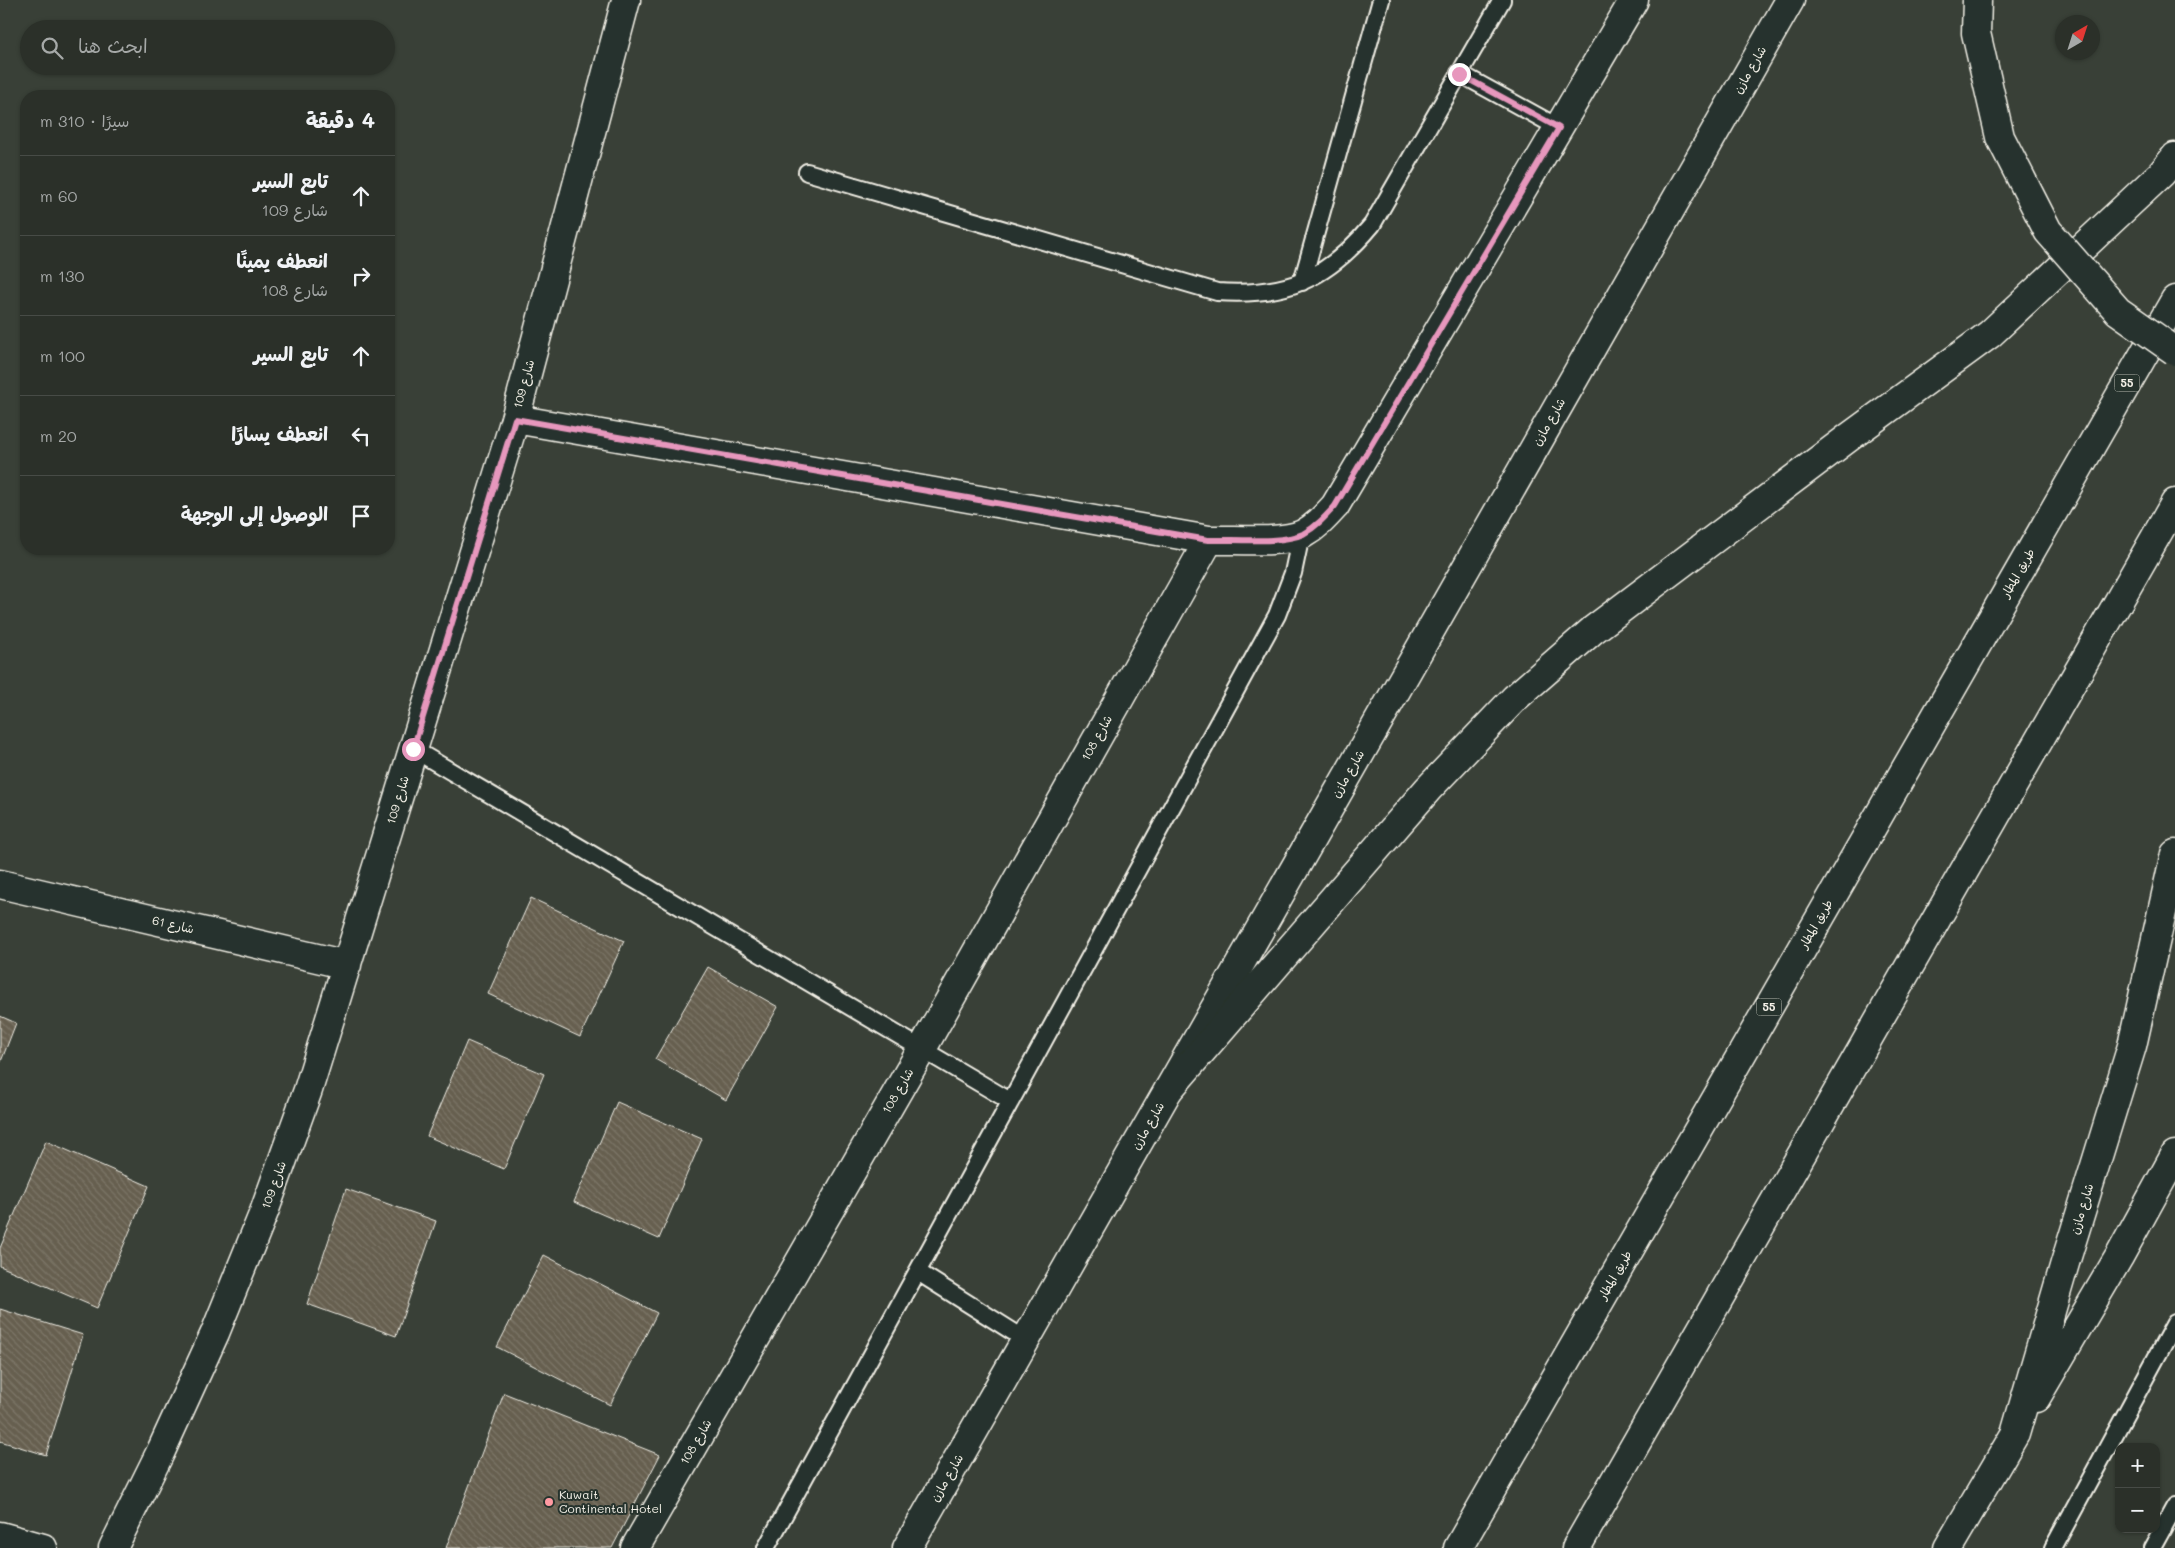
<!DOCTYPE html>
<html lang="ar">
<head>
<meta charset="utf-8">
<style>
	body { margin:0; font-family:Mali,"Playpen Sans Arabic",sans-serif; background:#333831; color:#f1f3f6; direction:rtl }
	.controls { position:absolute; right:15px; bottom:15px; display:grid; overflow:hidden; border-radius:10px; box-shadow:0 1px 4px #0004 }
	.controls button { width:45px; height:45px; display:grid; place-items:center; padding:0; border:0; border-bottom:1px solid #474b46; background:#2b3029; color:#f1f3f6; font:25px sans-serif }
	.compass { position:absolute; left:2055px; top:15px; width:45px; height:45px; border-radius:50%; background:#2b3029; box-shadow:0 1px 4px #0004; rotate:39deg }
	.stop { position:absolute; width:15px; height:15px; margin:-11px; border:4px solid #e797bd; border-radius:50%; background:#fff }
	.stop.end { background:#e797bd; border-color:#fff; box-shadow:0 1px 5px #0008 }
	.list { margin:0; padding:0; list-style:none }
	h2 { display:flex; justify-content:space-between; align-items:center; height:65px; margin:0; padding:0 20px; font-size:21px }
	h2 small { font-size:16px; font-weight:400; color:#a6a9a8 }
	.list li { display:grid; grid-template-columns:32px 1fr auto; gap:15px; align-items:center; box-sizing:border-box; height:80px; padding:0 20px; border-top:1px solid #474b46 }
	.list b { display:block; font-size:19px; white-space:nowrap }
	.list p { margin:0; font-size:16px; white-space:nowrap; color:#a6a9a8 }
	.list em { font-size:16px; font-style:normal; color:#a6a9a8 }
	.icon { flex:none; width:28px; height:28px; fill:none; stroke:currentColor; stroke-width:2; stroke-linecap:round; stroke-linejoin:round }
	.map { position:relative; flex:none; width:2175px; height:1548px; overflow:hidden; direction:ltr }
	.search { position:absolute; background:#2b3029; box-shadow:0 1px 4px #0004; left:20px; top:20px; width:375px; height:55px; display:flex; align-items:center; gap:12px; box-sizing:border-box; padding:0 18px; border-radius:28px; color:#a6a9a8; font-size:19px }
	.panel { position:absolute; background:#2b3029; box-shadow:0 1px 4px #0004; left:20px; top:90px; width:375px; height:465px; border-radius:20px; direction:rtl }
	.map>svg:first-child { display:block }
	.building { fill:url(#building-back-hatch); stroke:#f4f1e8 }
	.lines { fill:none; stroke-linecap:round; stroke-linejoin:round }
	.service-casing { stroke:#f4f1e8; stroke-width:20 }
	.minor-casing { stroke:#f4f1e8; stroke-width:31 }
	.primary-casing { stroke:#f4f1e8; stroke-width:31 }
	.trunk-casing { stroke:#f4f1e8; stroke-width:31 }
	.service { stroke:#26332d; stroke-width:16 }
	.minor { stroke:#26332d; stroke-width:28 }
	.primary { stroke:#26332d; stroke-width:28 }
	.trunk { stroke:#26332d; stroke-width:28 }
	.primary-bridge-casing { stroke:#f4f1e8; stroke-width:31; stroke-linecap:butt }
	.primary-bridge { stroke:#26332d; stroke-width:28 }
	.route { stroke:#e797bd; stroke-width:6 }
	.poi-dot { fill:#ff9aa2; stroke:#26332d; stroke-width:2 }
	.labels { text-anchor:middle; stroke-width:4; stroke-linejoin:round; paint-order:stroke }
	.shield { fill:#26332d; stroke:#b6b8b0; stroke-width:1 }
	.shield-label { font-size:11px; font-weight:bold; fill:#f4f1e8 }
	.street-label { font-size:12px; fill:#f4f1e8; stroke:#26332d }
	.poi-label { font-size:12px; fill:#f4f1e8; stroke:#26332d; text-anchor:start }
</style>
</head>
<body>
<div class="map">
<svg width="2175" height="1548" viewBox="0 0 2175 1548">
	<defs>
		<pattern id="building-back-hatch" width="6" height="6" patternUnits="userSpaceOnUse" patternTransform="scale(1.25)"><rect width="6" height="6" fill="#665f4f"/><path d="M-1 5l2 2M0 0l6 6M5-1l2 2" fill="none" stroke="#7c7668"/></pattern>
	</defs>
	<rect width="100%" height="100%" fill="#394037"/>
	<filter id="ink" filterUnits="userSpaceOnUse"><feTurbulence type="fractalNoise" baseFrequency=".02" numOctaves="2"/><feDisplacementMap in="SourceGraphic" scale="10" xChannelSelector="R" yChannelSelector="G"/><feConvolveMatrix kernelMatrix="1 2 1 2 8 2 1 2 1" color-interpolation-filters="sRGB"/></filter>
	<g filter="url(#ink)">
		<path class="building" d="M531,898l93,43 -44,96 -92,-43z
			M708,967l70,40 -52,93 -71,-41z
			M0,1016l16,7 -16,41z
			M467,1041l77,33 -40,95 -77,-33z
			M617,1102l85,37 -43,100 -85,-37z
			M46,1141l103,45 -52,122 -97,-42v-18z
			M346,1189l90,32 -40,115 -89,-32z
			M544,1255l113,58 -47,92 -113,-58z
			M0,1309l83,26 -37,120 -46,-14z
			M504,1393l156,62 -48,93h-166z"/>
		<g class="lines">
			<g class="service-casing">
				<path id="service" d="M1459,73l100,55
					M807,172l410,120c70,5 110,-13 155,-67l130,-225
					M1302,282l79,-282
					M413,749l597,352
					M918,1272l108,68
					M766,1548l511,-933 16,-42 8,-38
					M2053,1548l122,-225
					M2152,1548l23,-42"/>
			</g>
			<g class="minor-casing">
				<path id="minor" d="M515,419l694,121c24,-1 73,4 94,-6 13,-7 22,-17 32,-28l299,-506
					M0,884l347,81
					M0,1536l43,12
					M113,1548l48,-97 54,-118 49,-121 44,-122 207,-671 111,-419
					M635,1548l287,-499 287,-509"/>
			</g>
			<g class="primary-casing">
				<path id="primary" d="M2036,1398l83,-141 56,-102
					M907,1548l883,-1548
					M1948,1548l67,-114 50,-171 67,-217 43,-192"/>
			</g>
			<g class="trunk-casing">
				<path id="trunk" d="M1169,1089l259,-300 87,-91 78,-68 255,-192 142,-104 172,-161 13,-16
					M1458,1548l717,-1248
					M1576,1548l599,-1045"/>
			</g>
			<use href="#service" class="service"/>
			<use href="#minor" class="minor"/>
			<use href="#primary" class="primary"/>
			<use href="#trunk" class="trunk"/>
			<g class="primary-bridge-casing">
				<path id="primary-bridge" d="M1977,0l-1,33 24,104 48,94 70,80 57,40"/>
			</g>
			<use href="#primary-bridge" class="primary-bridge"/>
		</g>
	</g>
	<g class="lines" filter="url(#ink)">
		<path class="route" d="M413,749l102,-330 693,121c24,-1 74,4 95,-6 13,-7 22,-17 32,-28l224,-378 -100,-54"/>
	</g>
	<circle class="poi-dot" cx="549" cy="1502" r="5"/>
	<g class="labels">
		<g class="shield">
			<rect x="2114.5" y="374.5" width="25" height="17" rx="4"/>
			<rect x="1756.5" y="998.5" width="25" height="17" rx="4"/>
		</g>
		<g class="shield-label">
			<text x="2127" y="387">55</text>
			<text x="1769" y="1011">55</text>
		</g>
		<g class="street-label">
			<text transform="translate(1750 70) rotate(-60)" y="4">شارع مازن</text>
			<text transform="translate(524 384) rotate(-75)" y="4">شارع 109</text>
			<text transform="translate(1549 422) rotate(-60)" y="4">شارع مازن</text>
			<text transform="translate(2018 573) rotate(-60)" y="4">طريق المطار</text>
			<text transform="translate(1097 738) rotate(-61)" y="4">شارع 108</text>
			<text transform="translate(1348 774) rotate(-60)" y="4">شارع مازن</text>
			<text transform="translate(398 800) rotate(-73)" y="4">شارع 109</text>
			<text transform="translate(1816 924) rotate(-60)" y="4">طريق المطار</text>
			<text transform="translate(173 925) rotate(13)" y="4">شارع 61</text>
			<text transform="translate(898 1091) rotate(-60)" y="4">شارع 108</text>
			<text transform="translate(1148 1126) rotate(-60)" y="4">شارع مازن</text>
			<text transform="translate(274 1185) rotate(-70)" y="4">شارع 109</text>
			<text transform="translate(2082 1209) rotate(-73)" y="4">شارع مازن</text>
			<text transform="translate(1615 1275) rotate(-60)" y="4">طريق المطار</text>
			<text transform="translate(696 1442) rotate(-60)" y="4">شارع 108</text>
			<text transform="translate(947 1478) rotate(-60)" y="4">شارع مازن</text>
		</g>
		<g class="poi-label">
			<text x="559" y="1499">Kuwait<tspan x="559" dy="14">Continental Hotel</tspan></text>
		</g>
	</g>
</svg>
<div class="controls">
<button>+</button>
<button>−</button>
</div>
<svg class="compass" viewBox="-18 -18 36 36"><path d="M0-13l5 13h-10z" fill="#e53935"/><path d="M0 13l5-13h-10z" fill="#a6a9a8"/></svg>
<div class="stop" style="left:413px;top:749px"></div>
<div class="stop end" style="left:1459px;top:74px"></div>
<div class="search"><svg class="icon" aria-label="search" viewBox="0 0 24 24"><circle cx="10" cy="10" r="6"/><path d="M15 15l6 6"/></svg>ابحث هنا</div>
<section class="panel">
<h2>4 دقيقة<small>سيرًا · 310 m</small></h2>
<ul class="list">
<li><svg class="icon" aria-label="ahead" viewBox="0 0 24 24"><path d="M12 20V5M6 11l6-6 6 6"/></svg><div><b>تابع السير</b><p>شارع 109</p></div><em>60 m</em></li>
<li><svg class="icon" aria-label="right" viewBox="0 0 24 24"><path d="M7 20v-9h11M14 6l5 5-5 5"/></svg><div><b>انعطف يمينًا</b><p>شارع 108</p></div><em>130 m</em></li>
<li><svg class="icon" aria-label="ahead" viewBox="0 0 24 24"><path d="M12 20V5M6 11l6-6 6 6"/></svg><div><b>تابع السير</b></div><em>100 m</em></li>
<li><svg class="icon" aria-label="left" viewBox="0 0 24 24"><path d="M17 20v-9H6M10 6l-5 5 5 5"/></svg><div><b>انعطف يسارًا</b></div><em>20 m</em></li>
<li><svg class="icon" aria-label="arrive" viewBox="0 0 24 24"><path d="M6 21V4h12l-3 4 3 4H6"/></svg><div><b>الوصول إلى الوجهة</b></div></li>
</ul>
</section>
</div>
</body>
</html>
